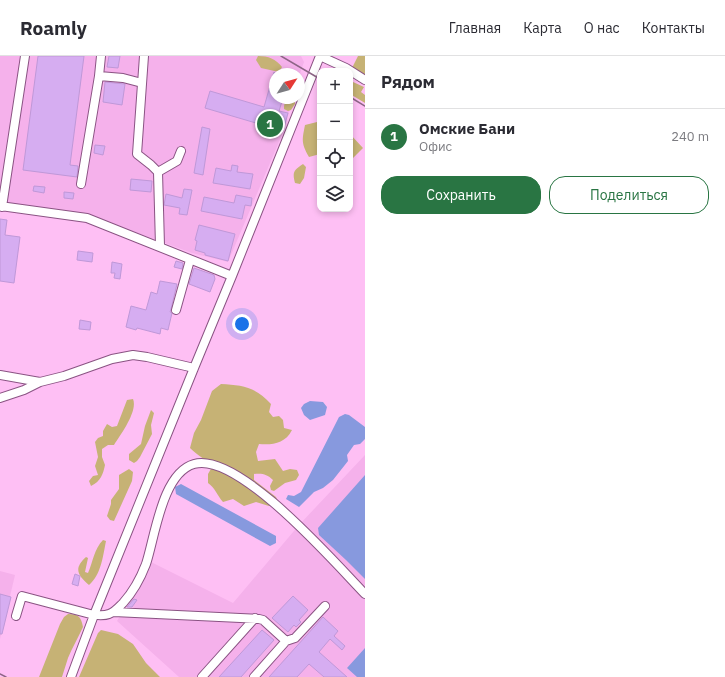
<!DOCTYPE html>
<html lang="ru">
<head>
<meta charset="utf-8">
<style>
	body { margin:0; font-family:"IBM Plex Sans",sans-serif; background:#f7f7f7; color:#2b2b33 }
	.controls { position:absolute; right:12px; top:12px; display:grid; overflow:hidden; border-radius:8px; box-shadow:0 2px 6px #0003 }
	.controls button { width:36px; height:36px; display:grid; place-items:center; padding:0; border:0; border-bottom:1px solid #e1e1e2; background:#fff; color:#2b2b33; font:20px sans-serif }
	.compass { position:absolute; left:269px; top:12px; width:36px; height:36px; border-radius:50%; background:#fff; box-shadow:0 2px 6px #0003; rotate:54deg }
	.you { position:absolute; left:242px; top:268px; width:14px; height:14px; margin:-10px; border:3px solid #fff; border-radius:50%; background:#1a73e8; box-shadow:0 0 0 6px #1a73e833 }
	.badge { display:grid; place-items:center; width:26px; height:26px; border-radius:50%; background:#297543; color:#fff; font-size:13px; font-weight:700 }
	.pin { position:absolute; translate:-50% -50%; border:2px solid #fff; box-shadow:0 1px 4px #0006 }
	.list { margin:0; padding:0; list-style:none }
	h2 { display:flex; justify-content:space-between; align-items:center; height:52px; margin:0; padding:0 16px; font-size:17px }
	h2 small { font-size:13px; font-weight:400; color:#7c7c81 }
	.list li { display:grid; grid-template-columns:26px 1fr auto; gap:12px; align-items:center; box-sizing:border-box; height:56px; padding:0 16px; border-top:1px solid #e1e1e2 }
	.list b { display:block; font-size:15px; white-space:nowrap }
	.list p { margin:0; font-size:13px; white-space:nowrap; color:#7c7c81 }
	.list em { font-size:13px; font-style:normal; color:#7c7c81 }
	.actions { display:flex; gap:8px; padding:12px 16px }
	.actions a { flex:1; padding:9px 0; border:1px solid #297543; border-radius:16px; text-align:center; font-size:14px; color:#297543 }
	.actions .main { background:#297543; color:#fff }
	.icon { flex:none; width:22px; height:22px; fill:none; stroke:currentColor; stroke-width:2; stroke-linecap:round; stroke-linejoin:round }
	.map { position:relative; flex:none; width:365px; height:621px; overflow:hidden }
	header { display:flex; align-items:center; gap:24px; box-sizing:border-box; height:56px; padding:0 20px; background:#fff; border-bottom:1px solid #e1e1e2 }
	header strong { font-size:19px }
	nav { display:flex; gap:22px; margin-inline-start:auto; font-size:14px }
	main { display:flex }
	aside { flex:1; background:#fff }
	.map>svg:first-child { display:block }
	.built { fill:#f5b1eb }
	.green { fill:#c6b275 }
	.water { fill:#8799de }
	.building { fill:#d6adf1; stroke:#bf98d8 }
	.lines { fill:none; stroke-linecap:round; stroke-linejoin:round }
	.minor-casing { stroke:#8a5383; stroke-width:10 }
	.minor { stroke:#fff; stroke-width:8 }
	.rail { stroke:#8d6586; stroke-width:1.5 }
</style>
</head>
<body>
<header>
<strong>Roamly</strong>
<nav><a>Главная</a><a>Карта</a><a>О нас</a><a>Контакты</a></nav>
</header>
<main>
<div class="map">
<svg width="365" height="621" viewBox="0 0 365 621">
	<rect width="100%" height="100%" fill="#febff4"/>
	<path class="built" d="M0,0h301l3,6 -5,14v-2h-24v24h18l-9,32 -56,132 -36,-9 -98,-36 -94,-14z
		M365,399v222h-186l-62,-56 34,-59 82,41 66,-78z
		M0,515l15,4 -15,64z"/>
	<path class="green" d="M258,0c10,0 18,3 24,11l-3,5 -18,-4 -5,-8z
		M358,0h7v29l-15,-9v-4z
		M353,26l11,5 -3,5 4,3v8l-15,-9v-11z
		M290,42h5v6l-4,6 -3,1 -4,-2c0,-6 1,-7 6,-11z
		M317,66l3,1v31l-11,3c-8,-14 -7,-17 -4,-32z
		M350,78l13,14 -13,13z
		M303,108l3,3 -2,11 -4,6 -5,-1c-3,-11 -1,-13 8,-19z
		M221,328c21,1 35,3 50,20l-2,8 4,5 6,-1 4,4 1,8 8,2c-7,14 -20,15 -33,14l-3,8 2,9 17,-2 8,12 7,-2 7,1 2,5 -3,5 -11,3 -11,8 -3,-1 -1,-4 3,-6c-6,-6 -11,-7 -19,-6v6l22,17 4,9h-11l-13,-4 -12,4 -11,-7 -10,3c-6,-7 -8,-14 -15,-19v-9l4,-7c-6,-8 -14,-11 -22,-19l4,-15 7,-13 11,-29z
		M133,343c5,12 -12,35 -19,46h-6l-6,4v8l3,8c-2,9 -4,16 -14,21l-2,-5 4,-5 5,-1 -3,-9 3,-9 -3,-15 3,-4 5,-2v-5l4,-7 5,3 5,-1 10,-26z
		M151,354l3,3 -3,12 1,9 -12,23 -3,4 -3,2 -5,-3v-6l12,-10 4,-18z
		M129,413l4,3 -1,9 -18,40 -4,-1 -3,-4 4,-12v-4l8,-11v-14z
		M103,484l3,1c-3,15 -5,34 -17,44 -11,-10 -16,-16 -3,-28l2,1 -3,14 3,1c5,-11 6,-24 15,-33z
		M68,558c11,0 13,3 15,13 -5,11 -11,21 -15,31 -2,6 -4,13 -6,19h-23l21,-53 4,-7z
		M101,574l17,4 15,10 13,19 14,14h-81l19,-44z"/>
	<path class="water" d="M310,345l13,1 4,5 -2,8 -15,5 -6,-5 -3,-7 3,-4z
		M345,358l4,1 16,12v12l-5,5 -6,1 -7,10 1,6 -15,19 -10,8 -9,4 -15,15 -13,-8 2,-4 6,1 7,-4 38,-75z
		M365,419v104l-19,-19 -27,-25 -1,-7z
		M181,428l95,52v7l-6,3 -94,-52 -1,-7z
		M365,592v29h-8l-10,-9z"/>
	<path class="building" d="M38,0h46l-14,109 8,1 -1,11 -54,-7z
		M109,0h11l-2,12 -11,-1z
		M274,16l1,1v25h8l-4,13 9,2 -5,18 -78,-23 5,-17 54,16z
		M105,26l20,2 -3,21 -19,-3z
		M202,71l8,2 -7,46 -9,-2z
		M95,89l10,1 -2,9 -9,-2z
		M232,109l6,1 -1,6 16,2 -3,15 -37,-6 3,-15 15,3z
		M131,123l21,2 -1,11 -21,-2z
		M34,130l11,1 -1,6 -11,-2z
		M184,133l8,1 -5,25 -8,-1 1,-6 -16,-3 2,-11 16,4z
		M64,136l10,1 -1,6 -9,-1z
		M236,139l16,3 -1,8 -6,-1 -3,14 -41,-8 3,-14 30,6z
		M0,163l7,1 -2,15 15,2 -6,46 -14,-2z
		M199,169l36,9 -7,27 -23,-6v-2l-10,-3 2,-9 -2,-1z
		M78,195l15,2 -1,9 -15,-2z
		M176,205l7,2 -1,6 -8,-2z
		M112,206l10,2 -2,15 -6,-1 1,-5h-4z
		M194,212l20,7 1,4 -5,13 -21,-8z
		M160,225l17,3 -6,25 -1,3 2,1 -4,17 -7,-2 -1,6 -23,-6 -1,2 -10,-3 5,-21 15,4 5,-18 6,2z
		M80,264l11,2 -1,8 -11,-1z
		M75,518l5,2 -2,10 -6,-2z
		M0,538l11,3 -9,37h-2z
		M293,540l15,14 -9,10 2,2 -5,5 -2,-2 -6,7 -16,-14z
		M134,543l3,1 -5,7h-5z
		M323,561l15,14 -4,5 11,10 -3,4 -12,-11 -11,13 28,25h-23l-15,-13 -12,13h-28z
		M262,574l12,10 -33,37h-22z"/>
	<g class="lines">
		<g class="minor-casing">
			<path id="minor" d="M144,0l-7,98 14,11 7,7 2,74
				M320,0l26,12 19,12
				M99,20l24,2 19,5
				M158,116l19,-11 4,-10
				M81,128l18,-108 2,-20
				M0,150l87,12 145,58
				M2,151l23,-151
				M176,254l14,-50
				M0,319l40,7 24,-6 48,-17 21,-4 14,2 47,11
				M0,342l24,-8 16,-8
				M114,556l145,7 4,1 23,21 9,-3 30,-32
				M16,560l6,-20 72,19c5,0 10,1 15,-1 6,-2 10,-7 14,-11 10,-11 18,-26 23,-39 9,-27 16,-91 48,-100 44,-13 141,99 171,130
				M71,621l23,-62 100,-247 38,-92 88,-220
				M202,621l53,-59
				M254,621l32,-36"/>
		</g>
		<use href="#minor" class="minor"/>
		<path class="rail" d="M281,0l39,23
			M350,41l15,9
			M0,618l6,3"/>
	</g>
</svg>
<div class="controls">
<button>+</button>
<button>−</button>
<button><svg class="icon" aria-label="locate" viewBox="0 0 24 24"><circle cx="12" cy="12" r="6"/><path d="M12 2v4M12 18v4M2 12h4M18 12h4"/></svg></button>
<button><svg class="icon" aria-label="layers" viewBox="0 0 24 24"><path d="M12 4l9 5-9 5-9-5zM3 14l9 5 9-5"/></svg></button>
</div>
<svg class="compass" viewBox="-18 -18 36 36"><path d="M0-13l5 13h-10z" fill="#e53935"/><path d="M0 13l5-13h-10z" fill="#7c7c81"/></svg>
<div class="you"></div>
<div class="pin badge" style="left:270px;top:68px">1</div>
</div>
<aside>
<h2>Рядом<small></small></h2>
<ul class="list">
<li><span class="badge">1</span><div><b>Омские Бани</b><p>Офис</p></div><em>240 m</em></li>
</ul>
<div class="actions"><a class="main">Сохранить</a><a>Поделиться</a></div>
</aside>
</main>
</body>
</html>
